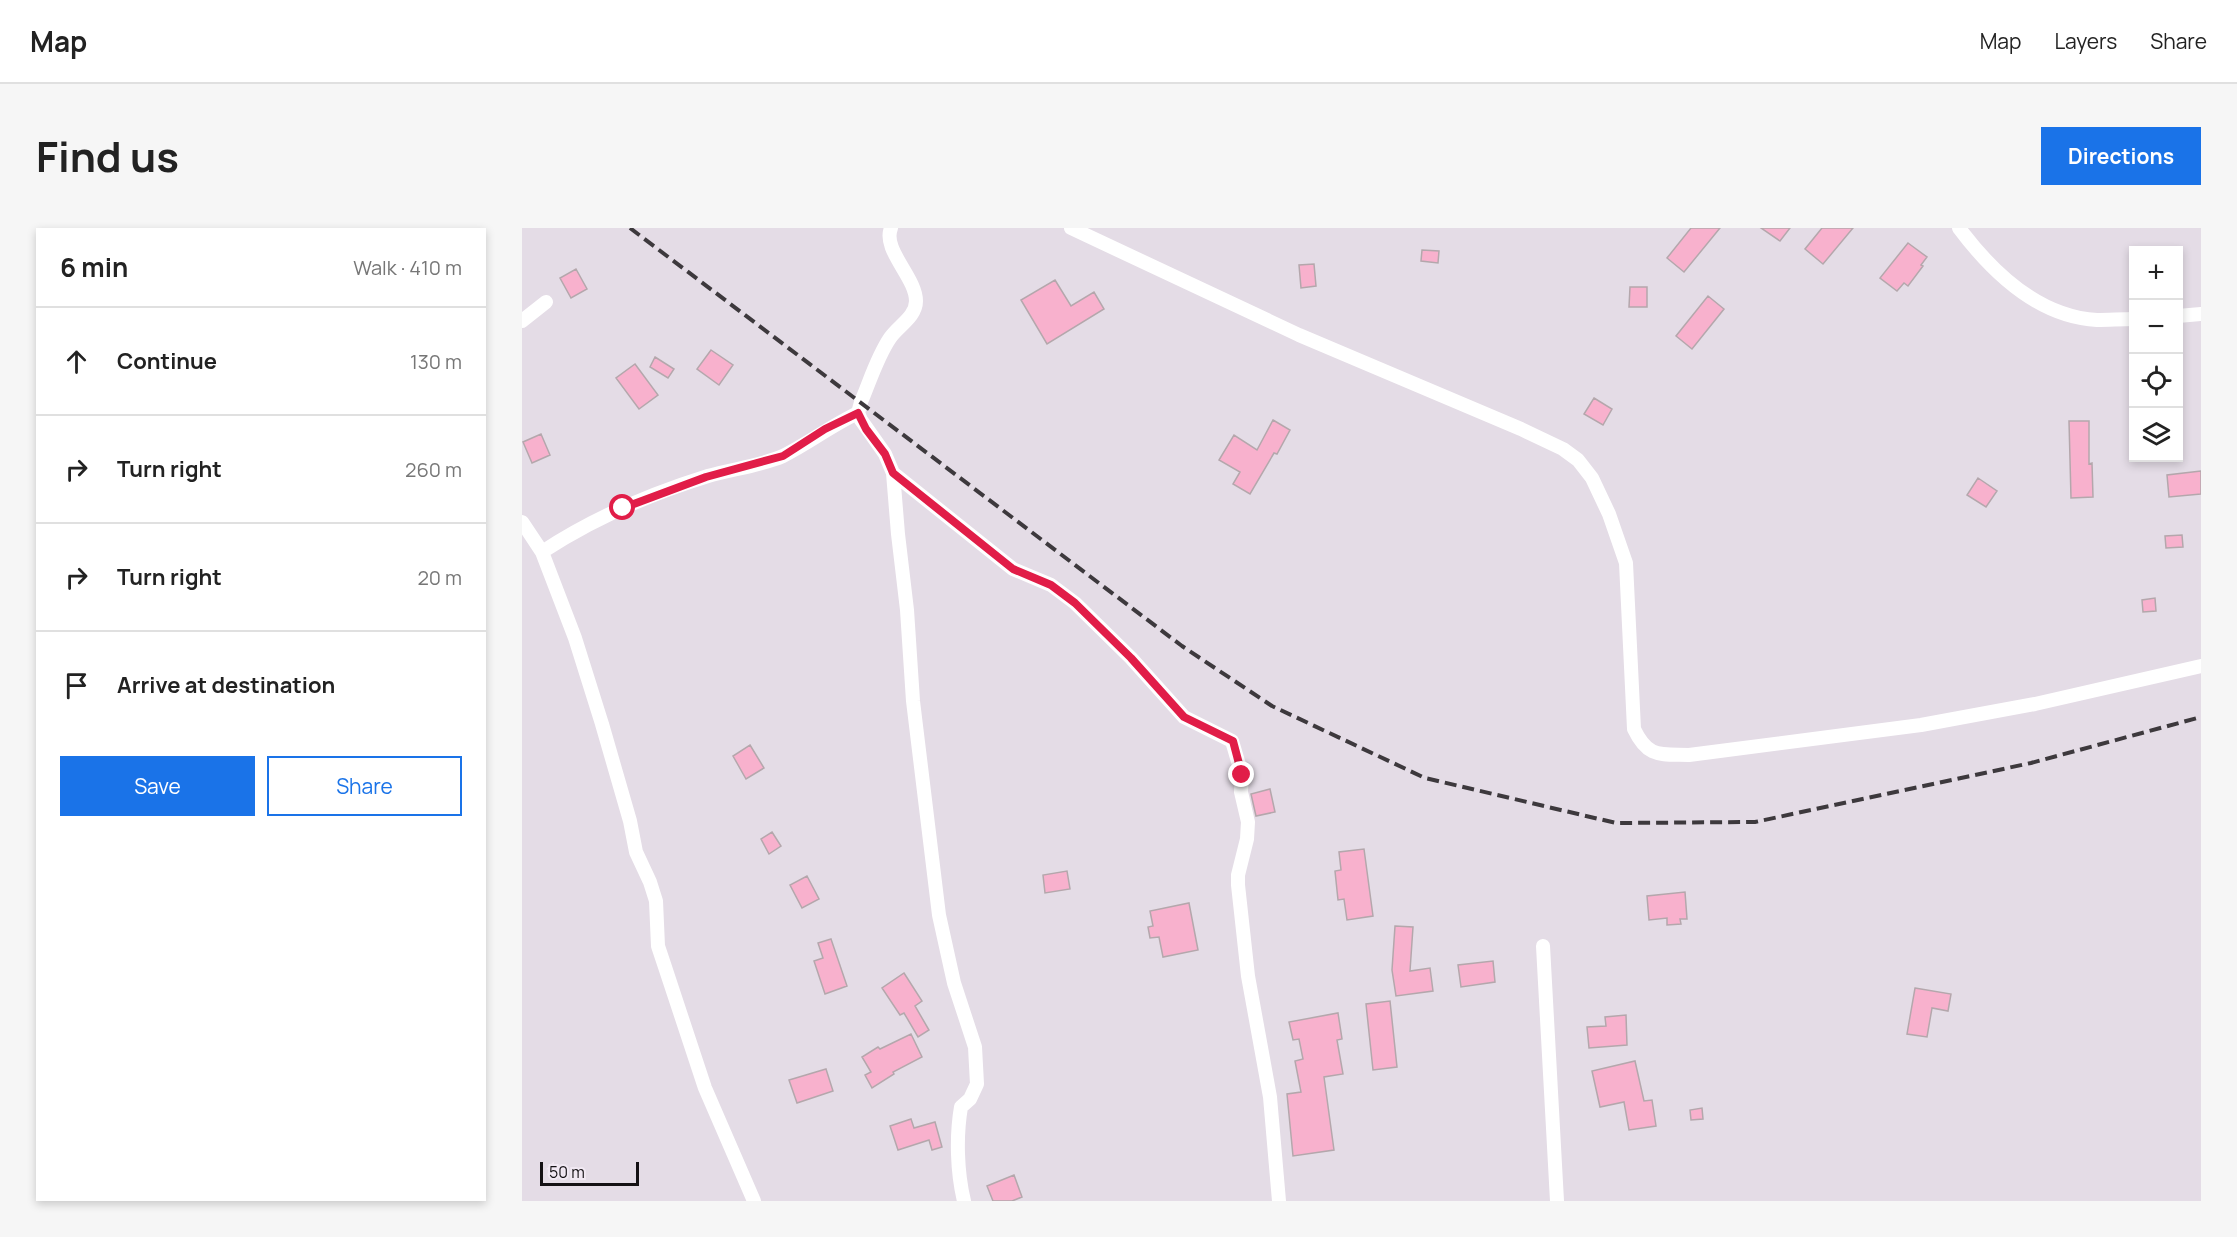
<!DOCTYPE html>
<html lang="en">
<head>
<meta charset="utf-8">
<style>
	body { margin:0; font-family:Manrope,sans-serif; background:#f6f6f6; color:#222 }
	.controls { position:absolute; right:18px; top:18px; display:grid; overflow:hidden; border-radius:0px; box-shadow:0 3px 9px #0003 }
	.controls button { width:54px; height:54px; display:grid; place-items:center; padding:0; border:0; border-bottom:2px solid #e0e0e0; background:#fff; color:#222; font:30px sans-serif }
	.scale { position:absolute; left:18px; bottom:15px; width:99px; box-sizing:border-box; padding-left:6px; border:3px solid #141114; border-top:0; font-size:16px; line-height:21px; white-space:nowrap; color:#141114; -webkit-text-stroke:4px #f1e9f3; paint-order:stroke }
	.stop { position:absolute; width:18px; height:18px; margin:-14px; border:4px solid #e11d48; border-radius:50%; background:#fff }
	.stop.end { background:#e11d48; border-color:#fff; box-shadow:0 2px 6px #0008 }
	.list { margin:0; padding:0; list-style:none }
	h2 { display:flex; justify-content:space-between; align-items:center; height:78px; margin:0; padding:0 24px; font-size:26px }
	h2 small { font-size:20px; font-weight:400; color:#767676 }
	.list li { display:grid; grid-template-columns:39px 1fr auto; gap:18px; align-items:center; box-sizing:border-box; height:108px; padding:0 24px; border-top:2px solid #e0e0e0 }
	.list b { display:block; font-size:22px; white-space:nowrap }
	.list em { font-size:20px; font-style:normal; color:#767676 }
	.actions { display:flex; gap:12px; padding:18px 24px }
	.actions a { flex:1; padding:14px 0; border:2px solid #1a73e8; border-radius:0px; text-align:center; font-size:21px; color:#1a73e8 }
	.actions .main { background:#1a73e8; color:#fff }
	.icon { flex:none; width:33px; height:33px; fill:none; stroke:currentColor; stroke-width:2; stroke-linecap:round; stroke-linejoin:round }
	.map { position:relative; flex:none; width:1679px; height:973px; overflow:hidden; border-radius:0px }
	header { display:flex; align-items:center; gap:36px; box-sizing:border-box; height:84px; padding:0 30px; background:#fff; border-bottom:2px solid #e0e0e0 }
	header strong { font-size:28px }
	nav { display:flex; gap:33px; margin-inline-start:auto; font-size:21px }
	.intro { display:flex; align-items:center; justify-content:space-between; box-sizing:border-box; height:144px; padding:0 36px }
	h1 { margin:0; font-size:42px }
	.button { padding:15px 27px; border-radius:0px; background:#1a73e8; color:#fff; font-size:21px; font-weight:700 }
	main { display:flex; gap:36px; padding:0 36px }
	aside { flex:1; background:#fff; border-radius:0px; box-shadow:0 3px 9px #0003 }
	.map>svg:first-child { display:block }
	.building { fill:#f8b1cd; stroke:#b4a7ac; stroke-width:1.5 }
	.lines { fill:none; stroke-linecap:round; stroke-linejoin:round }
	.street { stroke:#fff; stroke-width:14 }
	.rail { stroke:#3d393d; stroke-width:4; stroke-dasharray:12 6; stroke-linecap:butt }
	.route { stroke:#e11d48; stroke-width:8 }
</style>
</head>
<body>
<header>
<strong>Map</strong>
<nav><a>Map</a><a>Layers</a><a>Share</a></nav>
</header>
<div class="intro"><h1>Find us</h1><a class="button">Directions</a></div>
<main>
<aside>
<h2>6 min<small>Walk · 410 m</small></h2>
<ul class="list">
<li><svg class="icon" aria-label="ahead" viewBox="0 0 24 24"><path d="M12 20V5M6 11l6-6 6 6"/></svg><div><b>Continue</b></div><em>130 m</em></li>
<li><svg class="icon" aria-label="right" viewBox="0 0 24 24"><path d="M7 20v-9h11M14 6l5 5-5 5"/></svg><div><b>Turn right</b></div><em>260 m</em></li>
<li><svg class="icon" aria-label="right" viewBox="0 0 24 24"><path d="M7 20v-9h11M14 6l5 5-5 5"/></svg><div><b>Turn right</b></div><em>20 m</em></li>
<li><svg class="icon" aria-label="arrive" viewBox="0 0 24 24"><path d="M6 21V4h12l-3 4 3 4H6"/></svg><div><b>Arrive at destination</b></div></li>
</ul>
<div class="actions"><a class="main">Save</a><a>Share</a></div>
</aside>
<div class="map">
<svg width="1679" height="973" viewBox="0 0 1679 973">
	<rect width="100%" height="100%" fill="#e4dce6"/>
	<path class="building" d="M1169,0h29l-36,44 -17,-14z
		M1239,0h29l-10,13z
		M1300,0h31l-30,36 -18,-15z
		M1386,15l19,14 -6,8 2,1 -15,20 -4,-3 -7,8 -17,-13z
		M900,22l17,1 -1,12 -17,-2z
		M792,36l2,22 -15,2 -2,-23z
		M54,41l11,20 -16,9 -11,-20z
		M533,52l16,26 23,-14 10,17 -57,35 -26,-44z
		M1108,59h17v20h-18z
		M1186,68l16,13 -32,40 -16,-13z
		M189,122l22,15 -14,20 -22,-16z
		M133,129l19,12 -6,9 -18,-11z
		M113,136l23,31 -19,14 -23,-31z
		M1072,170l18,11 -9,16 -19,-11z
		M751,192l17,10 -13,24 -3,-1 -24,41 -17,-10 7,-12 -21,-12 15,-25 23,15z
		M1547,193h20v43l3,-1 1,34 -22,1z
		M19,206l9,21 -18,8 -9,-21z
		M1679,243v23l-32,3 -2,-22z
		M1456,250l19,13 -11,16 -19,-12z
		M1660,307l1,12 -17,1 -1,-12z
		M1633,370l1,13 -13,1 -1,-12z
		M228,517l14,23 -18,11 -13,-23z
		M748,561l5,23 -19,4 -5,-22z
		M250,604l9,14 -12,8 -8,-15z
		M842,621l9,67 -26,4 -3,-21 -6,1 -3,-29 6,-1 -2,-18z
		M545,643l3,18 -25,4 -2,-18z
		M285,648l12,23 -17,9 -12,-23z
		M1163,664l2,27h-7l1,5 -14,1v-7l-18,2 -2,-24z
		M667,675l9,47 -35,7 -4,-20 -9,1 -2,-11 5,-1 -3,-15z
		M873,698l18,1 -3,44 20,-3 3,23 -37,5 -4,-26z
		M309,711l16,47 -22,8 -11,-33 9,-3 -5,-15z
		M971,733l2,21 -34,5 -3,-22z
		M382,745l18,28 -7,5 14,24 -11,7 -14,-24 -4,2 -18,-27z
		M1393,760l36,6 -3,17 -16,-3 -5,29 -20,-3z
		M868,773l7,66 -24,3 -7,-66z
		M816,785l4,26 -5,1 6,34 -19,3 10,73 -41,6 -6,-62 14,-2 -6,-31 8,-2 -4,-20 -6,1 -4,-18z
		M1104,787l1,30 -38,3 -2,-21 19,-1 -1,-9z
		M389,806l11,23 -29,15 1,2 -22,14 -7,-13 6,-3 -9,-15 16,-10 2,2z
		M1113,833l9,40 8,-1 4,26 -27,4 -5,-28 -24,5 -8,-36z
		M304,841l7,22 -36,12 -8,-23z
		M1180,880l1,11 -12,1 -1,-10z
		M389,891l3,9 21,-6 7,25 -10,3 -3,-10 -31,10 -8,-24z
		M492,947l8,22 -10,4h-19l-6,-15z"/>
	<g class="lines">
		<path class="street" d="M369,0c-9,22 25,49 25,73 0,16 -18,25 -26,37 -13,19 -20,43 -29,64l-3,11 3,7 24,34 8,19 5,61 9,76 6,91 26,214 15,68 21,64 2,37 -7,15 -9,8c-5,29 -4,65 3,94
			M549,0l228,107 222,94 42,20 15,11 14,18 17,36 17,49 8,166c14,29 25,25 55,26l232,-30 114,-21 166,-38
			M1437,0c33,44 79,89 138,92 12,0 24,-1 37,-1
			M1656,88l23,-2
			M0,93l24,-19
			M371,245l120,96 38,16 24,18 56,55 53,59 48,24 10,34 -1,17 7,30 -1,17 -9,36v10l10,91 22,121 9,104
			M0,294l20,30 33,86 27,86 28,97 6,31 14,30 6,19 2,45 7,21 40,121 49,113
			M20,324c50,-33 108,-58 166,-76 24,-7 52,-10 75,-20 26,-13 49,-31 75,-43
			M1021,718l14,255"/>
		<path class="rail" d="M108,0l552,418 90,60 153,72 191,45 139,-1 276,-59 170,-46"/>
	</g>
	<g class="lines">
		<path class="route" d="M101,280l83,-31 77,-21 42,-27 33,-16 8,16 19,25 8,19 120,96 38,16 24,18 56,55 53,59 49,24 9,34"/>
	</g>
</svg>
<div class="controls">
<button>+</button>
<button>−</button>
<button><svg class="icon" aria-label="locate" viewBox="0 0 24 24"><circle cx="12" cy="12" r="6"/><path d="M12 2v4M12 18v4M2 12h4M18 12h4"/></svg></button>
<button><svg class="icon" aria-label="layers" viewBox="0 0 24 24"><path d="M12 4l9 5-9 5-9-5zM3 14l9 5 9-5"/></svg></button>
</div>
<div class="scale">50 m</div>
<div class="stop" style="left:101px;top:280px"></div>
<div class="stop end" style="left:720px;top:547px"></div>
</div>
</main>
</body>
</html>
